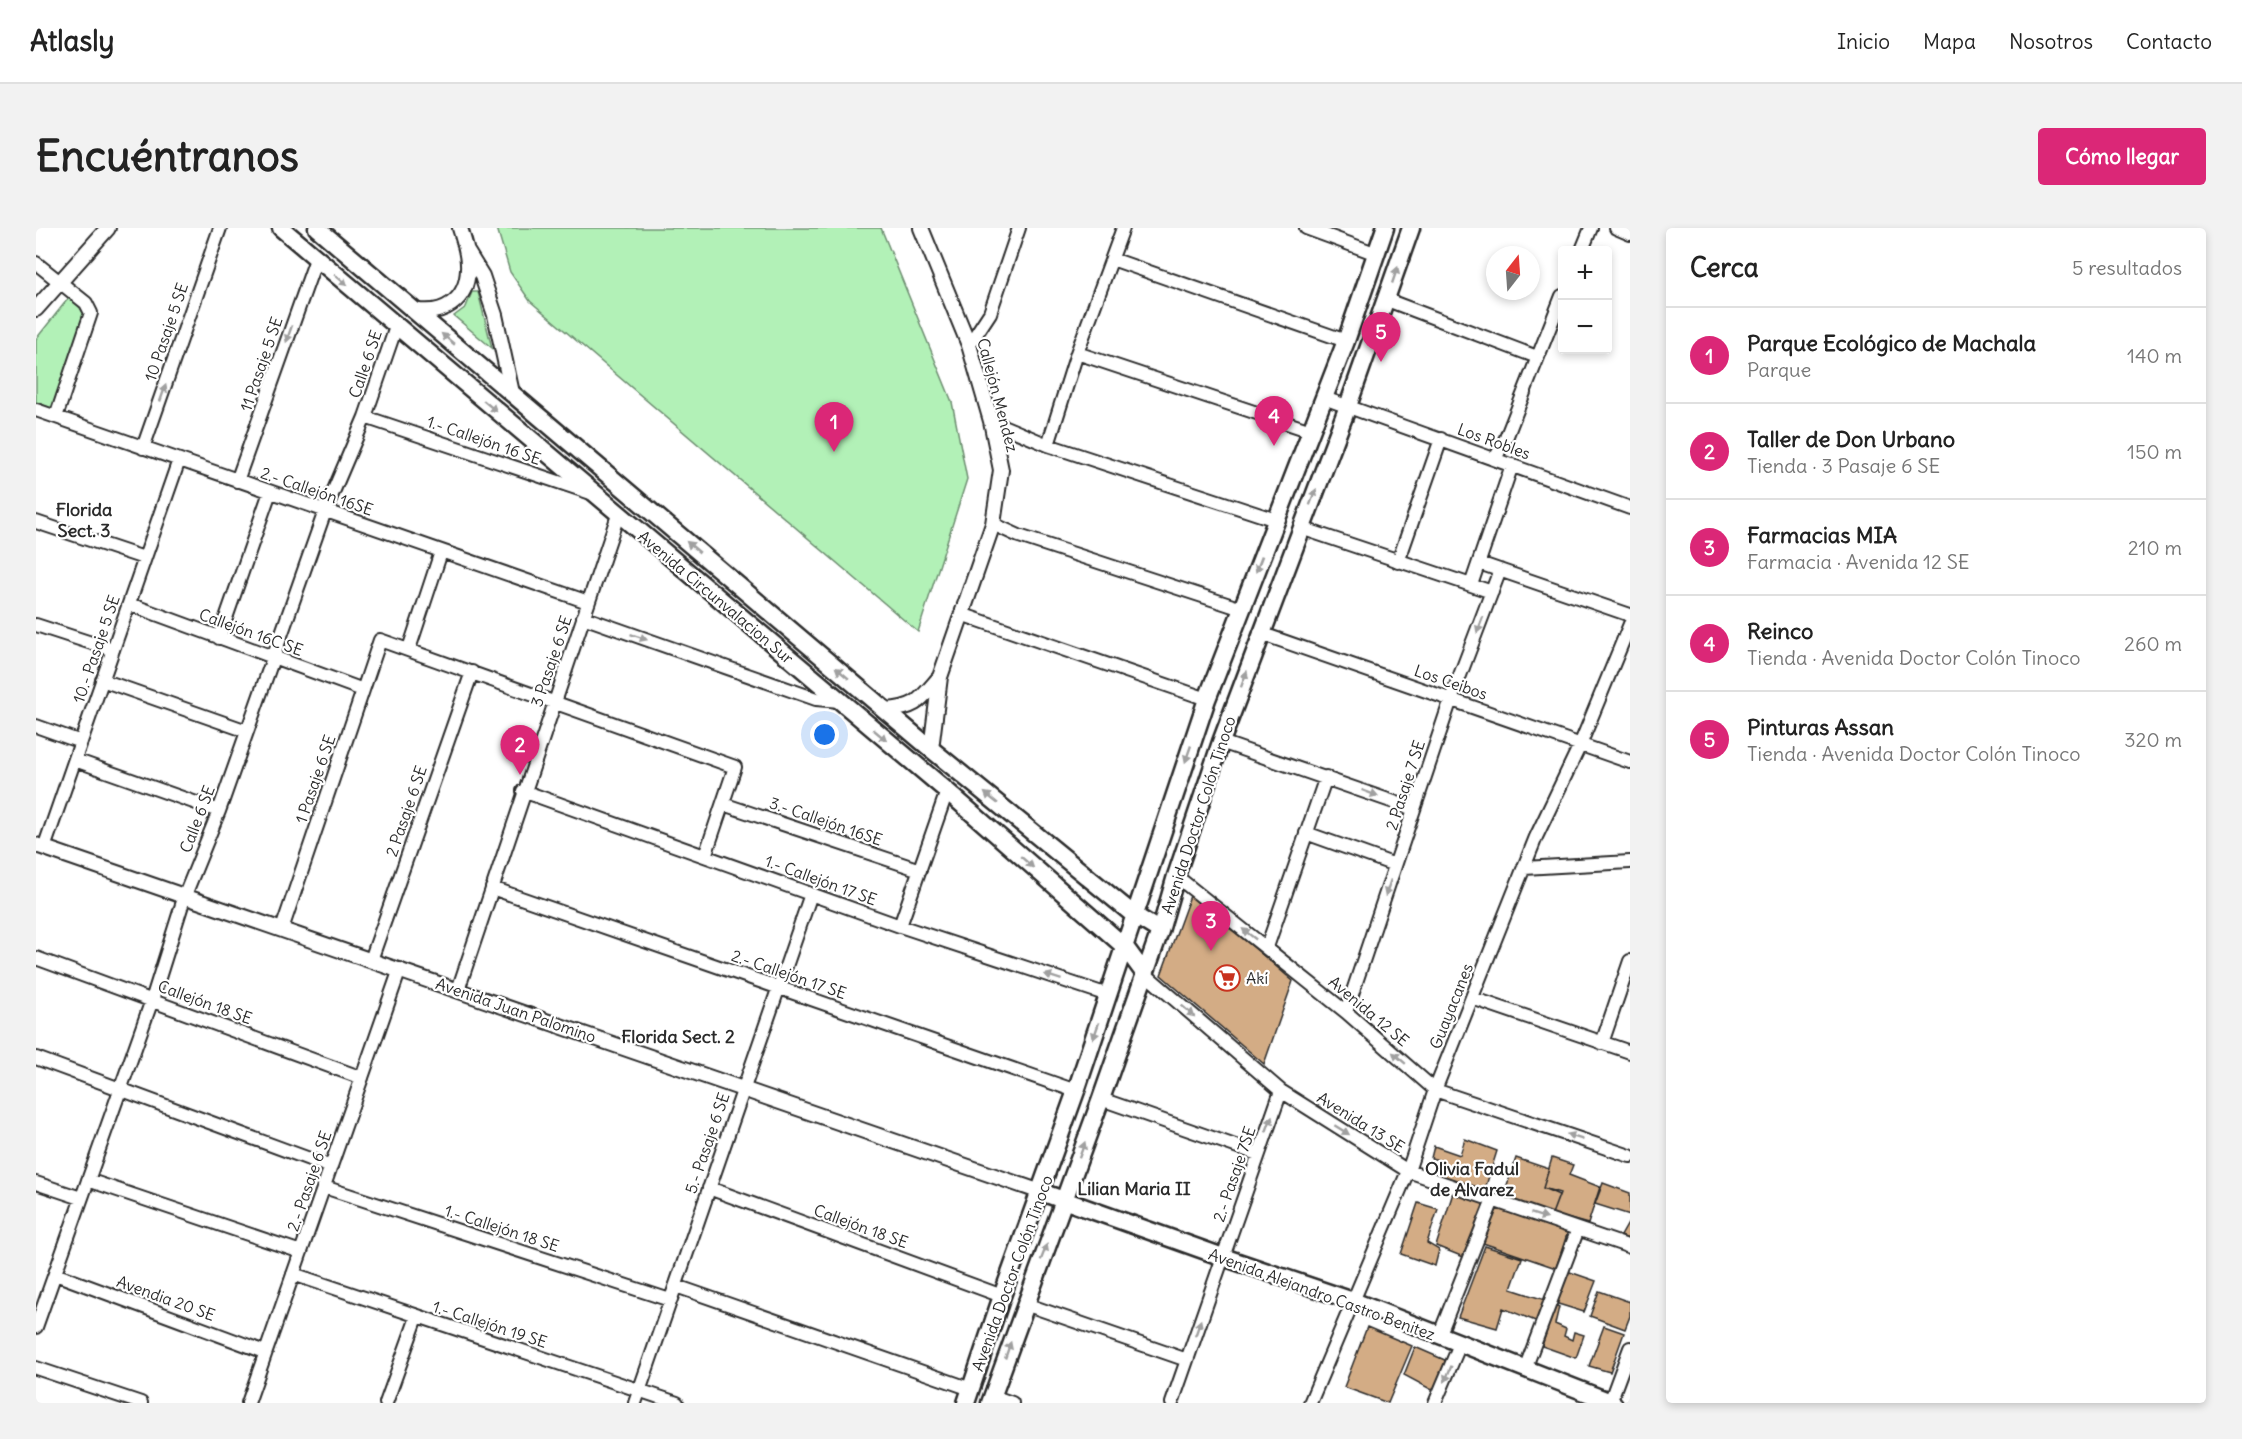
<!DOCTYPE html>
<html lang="es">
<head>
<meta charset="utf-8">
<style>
	body { margin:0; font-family:Delius,sans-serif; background:#f2f2f2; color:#222 }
	.controls { position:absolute; right:18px; top:18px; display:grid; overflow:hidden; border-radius:6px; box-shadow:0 3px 9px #0003 }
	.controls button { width:54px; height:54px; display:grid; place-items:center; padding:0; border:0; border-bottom:2px solid #e0e0e0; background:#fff; color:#222; font:30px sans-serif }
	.compass { position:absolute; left:1450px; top:18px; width:54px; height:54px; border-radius:50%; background:#fff; box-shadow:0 3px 9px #0003; rotate:17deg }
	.you { position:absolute; left:789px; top:507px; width:21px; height:21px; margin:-15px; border:4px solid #fff; border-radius:50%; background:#1a73e8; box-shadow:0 0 0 9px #1a73e833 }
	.badge { display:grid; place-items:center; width:39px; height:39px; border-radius:50%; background:#db2777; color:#fff; font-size:20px; font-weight:700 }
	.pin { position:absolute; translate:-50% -50px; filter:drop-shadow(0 2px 3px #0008) }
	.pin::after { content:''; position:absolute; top:32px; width:21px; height:18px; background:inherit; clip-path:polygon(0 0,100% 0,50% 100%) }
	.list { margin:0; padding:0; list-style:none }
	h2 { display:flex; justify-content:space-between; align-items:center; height:78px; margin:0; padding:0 24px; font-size:26px }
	h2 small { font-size:20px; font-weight:400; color:#767676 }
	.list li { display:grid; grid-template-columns:39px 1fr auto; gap:18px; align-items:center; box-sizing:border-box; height:96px; padding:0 24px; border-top:2px solid #e0e0e0 }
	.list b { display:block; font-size:22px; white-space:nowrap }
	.list p { margin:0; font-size:20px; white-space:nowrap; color:#767676 }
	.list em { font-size:20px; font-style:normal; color:#767676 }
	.map { position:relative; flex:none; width:1594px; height:1175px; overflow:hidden; border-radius:6px }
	header { display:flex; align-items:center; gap:36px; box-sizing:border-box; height:84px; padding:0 30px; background:#fff; border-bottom:2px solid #e0e0e0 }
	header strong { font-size:28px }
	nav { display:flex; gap:33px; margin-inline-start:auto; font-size:21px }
	.intro { display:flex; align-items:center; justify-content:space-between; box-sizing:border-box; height:144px; padding:0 36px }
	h1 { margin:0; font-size:42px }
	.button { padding:15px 27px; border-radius:6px; background:#db2777; color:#fff; font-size:21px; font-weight:700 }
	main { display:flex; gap:36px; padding:0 36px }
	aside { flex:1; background:#fff; border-radius:6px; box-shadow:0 3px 9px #0003 }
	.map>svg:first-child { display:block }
	.green { fill:#b2f1b7; stroke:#6e8e71; stroke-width:1.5 }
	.building { fill:#d3ac85; stroke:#2b2b2b; stroke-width:1.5 }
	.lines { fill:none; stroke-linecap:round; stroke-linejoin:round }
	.minor-casing { stroke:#2b2b2b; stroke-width:16 }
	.tertiary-casing { stroke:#2b2b2b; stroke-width:18 }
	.secondary-casing { stroke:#2b2b2b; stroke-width:21 }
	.minor { stroke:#fff; stroke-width:12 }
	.tertiary { stroke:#fff; stroke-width:14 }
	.secondary { stroke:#fff; stroke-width:16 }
	.oneway { fill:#a0a0a0 }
	.labels { text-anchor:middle; stroke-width:4.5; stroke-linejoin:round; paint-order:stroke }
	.street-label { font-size:16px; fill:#2b2b2b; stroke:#fff }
	.poi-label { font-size:16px; fill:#2b2b2b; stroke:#fff; text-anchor:start }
	.neighbourhood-label { font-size:18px; font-weight:bold; fill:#2b2b2b; stroke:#fff }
</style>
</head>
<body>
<header>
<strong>Atlasly</strong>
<nav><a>Inicio</a><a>Mapa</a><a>Nosotros</a><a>Contacto</a></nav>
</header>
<div class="intro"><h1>Encuéntranos</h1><a class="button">Cómo llegar</a></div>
<main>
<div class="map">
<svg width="1594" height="1175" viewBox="0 0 1594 1175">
	<rect width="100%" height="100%" fill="#fff"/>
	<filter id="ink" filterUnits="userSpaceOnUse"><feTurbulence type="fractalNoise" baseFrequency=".0167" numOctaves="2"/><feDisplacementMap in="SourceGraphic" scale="12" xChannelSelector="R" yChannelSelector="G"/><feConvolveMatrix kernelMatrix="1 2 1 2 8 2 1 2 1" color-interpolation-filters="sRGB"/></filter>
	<g filter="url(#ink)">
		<path class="green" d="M461,0h384l71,174 15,77 -49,153 -388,-331 -20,-29z
			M436,64h6l14,56 -38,-32 12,-9z
			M35,67l14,20 -31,94 -18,-7v-63z"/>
		<path class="building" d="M1155,665l102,88 -29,83 -103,-89z
			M1429,911l32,12 -13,41 -47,-17 5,-14 -11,-3 3,-12 26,9z
			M1480,930l33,11 -6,19 16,7 -7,19 -49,-17z
			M1516,930l21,7 -4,10 31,12 -12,37 -36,-10 8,-21 -17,-5z
			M1567,955l27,10v22l-35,-11z
			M1417,965l33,10 -20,55 -30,-12z
			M1382,975l20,6 -11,34 12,7 -4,16 -34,-12z
			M1462,975l71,25 -13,40 -73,-25z
			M1594,992v20l-9,-4z
			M1449,1018l37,12 -11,31 34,11 -7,22 -35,-14 -6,20 -39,-11z
			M1531,1043l29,10 -12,31 -29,-9z
			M1563,1063l31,11v14l-5,13 -35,-13z
			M1519,1077l4,2 -4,17 11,5 -2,7 8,4 2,-8 10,3 -8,23 -34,-12z
			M1568,1098l20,7 -14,39 -21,-6z
			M1331,1099l45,19 -24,57 -44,-16z
			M1379,1119l32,14 -13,30 -30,-16z"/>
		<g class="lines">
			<g class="minor-casing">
				<path id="minor" d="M1270,0l71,26
					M1580,0l14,6
					M1546,22l9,-22
					M1076,31l234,82
					M0,35l50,40 5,10 -35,104
					M1351,72l150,57
					M933,117l21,-32 29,-85
					M1041,125l234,78
					M1288,170l306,110
					M0,182l552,192
					M329,189l226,76
					M955,193l57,24 228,75
					M1012,217l29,-92 46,-125
					M107,220l77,-220
					M1459,231l11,-21 56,-142
					M201,253l79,-222
					M0,294l108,36
					M957,296l26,12 223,73
					M1265,300l191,64
					M1362,334l43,-123
					M1443,335l151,52
					M1435,357l41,-120
					M93,376l234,86
					M925,386l246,85
					M547,389l233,82 24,2
					M0,397l77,25
					M1224,405l370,129
					M183,410l51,-146
					M373,421l32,-97
					M66,452l145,51
					M0,498l45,16
					M1185,514l193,67
					M39,532l144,51
					M487,563l377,135 208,69
					M687,576l197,66
					M1270,605l89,32
					M8,620l135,-388
					M1488,640l106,-6
					M1140,648l170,136 89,78 195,66
					M456,660l584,203
					M864,698l47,-135
					M246,701l98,-289 355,127 -30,89
					M1231,719l59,-170
					M0,730l326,120
					M335,732l101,-288
					M1108,745l137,118 127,80 222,76
					M422,762l160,-475
					M1436,770l158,54
					M1310,784l105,-313 49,-129
					M1566,815l28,-82
					M0,830l295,109
					M1065,871l157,55
					M52,952l213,72
					M0,955l45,15
					M288,959l346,113
					M673,960l293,108
					M19,1046l210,78
					M257,1046l384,129
					M640,1058l295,103
					M989,1076l162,56
					M0,1099l116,-327 33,-105 34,-84 106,-300 40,-94 31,-90
					M1403,1108l54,-136
					M0,1140l105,35
					M1489,1141l53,-140
					M956,1168l20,7
					M1574,1174l20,-54
					M212,1175l152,-434
					M350,1175l31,-86
					M599,1175l176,-509
					M1136,1175l109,-312
					M1274,1175l98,-232 27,-81 101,-253 44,-92 50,-121
					M1399,1175l25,-59"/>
			</g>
			<g class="tertiary-casing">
				<path id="tertiary" d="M885,0l48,117 22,76 10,49 -8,54 -53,153 -9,72
					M430,22l16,26 13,39 17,78
					M0,81l72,-81
					M378,82c29,6 53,-9 54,-41 1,-14 -4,-28 -8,-41
					M850,482c31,-2 34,-10 54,-33
					M0,617l1005,347"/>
			</g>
			<g class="secondary-casing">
				<path id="secondary" d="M245,0l666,563 178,156 19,26
					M281,0l614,521 203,166 26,16
					M1005,964l182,65 130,44 260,102
					M930,1175l36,-107 74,-205 131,-392 139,-358 39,-113
					M954,1175l111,-304 59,-168 16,-55 45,-134 127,-336 63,-178"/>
			</g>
			<use href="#minor" class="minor"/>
			<use href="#tertiary" class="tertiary"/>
			<use href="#secondary" class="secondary"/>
		</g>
		<defs><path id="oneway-solid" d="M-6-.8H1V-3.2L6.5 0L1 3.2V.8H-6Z" transform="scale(1.5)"/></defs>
		<g class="oneway">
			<use href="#oneway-solid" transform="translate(1359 47) rotate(-71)"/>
			<use href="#oneway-solid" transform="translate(305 52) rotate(40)"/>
			<use href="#oneway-solid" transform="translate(253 106) rotate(109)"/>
			<use href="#oneway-solid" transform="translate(412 111) rotate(-140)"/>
			<use href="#oneway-solid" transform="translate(127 165) rotate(-71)"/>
			<use href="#oneway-solid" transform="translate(454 178) rotate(40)"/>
			<use href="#oneway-solid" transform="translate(1277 269) rotate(-69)"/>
			<use href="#oneway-solid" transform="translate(657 319) rotate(-140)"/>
			<use href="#oneway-solid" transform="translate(1223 336) rotate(111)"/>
			<use href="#oneway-solid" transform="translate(1444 397) rotate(111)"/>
			<use href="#oneway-solid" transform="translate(603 409) rotate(19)"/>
			<use href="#oneway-solid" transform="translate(806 445) rotate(-140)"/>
			<use href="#oneway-solid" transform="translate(1208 451) rotate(-70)"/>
			<use href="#oneway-solid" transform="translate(844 507) rotate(40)"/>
			<use href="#oneway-solid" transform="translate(1152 526) rotate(109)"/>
			<use href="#oneway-solid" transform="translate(1334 565) rotate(20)"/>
			<use href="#oneway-solid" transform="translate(955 570) rotate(-141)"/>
			<use href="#oneway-solid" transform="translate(991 634) rotate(41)"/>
			<use href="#oneway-solid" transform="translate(1352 660) rotate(109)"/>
			<use href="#oneway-solid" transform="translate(1213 706) rotate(-142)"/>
			<use href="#oneway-solid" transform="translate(1017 749) rotate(-162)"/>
			<use href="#oneway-solid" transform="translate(1152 783) rotate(41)"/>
			<use href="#oneway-solid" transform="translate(1060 803) rotate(109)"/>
			<use href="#oneway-solid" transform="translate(1363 830) rotate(-139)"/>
			<use href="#oneway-solid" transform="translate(1233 896) rotate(-70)"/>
			<use href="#oneway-solid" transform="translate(1306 902) rotate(32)"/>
			<use href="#oneway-solid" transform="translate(1539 909) rotate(-161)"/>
			<use href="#oneway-solid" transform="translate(1046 922) rotate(-70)"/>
			<use href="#oneway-solid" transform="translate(1503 988) rotate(18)"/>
			<use href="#oneway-solid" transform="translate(1008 1024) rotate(-69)"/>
			<use href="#oneway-solid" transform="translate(1162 1100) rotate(-71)"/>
			<use href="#oneway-solid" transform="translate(972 1122) rotate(-71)"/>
			<use href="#oneway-solid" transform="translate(1412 1146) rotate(113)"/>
		</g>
	</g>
	<defs>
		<g id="supermarket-ring" transform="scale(1.35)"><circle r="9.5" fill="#fff" stroke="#c8321e" stroke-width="1.5"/><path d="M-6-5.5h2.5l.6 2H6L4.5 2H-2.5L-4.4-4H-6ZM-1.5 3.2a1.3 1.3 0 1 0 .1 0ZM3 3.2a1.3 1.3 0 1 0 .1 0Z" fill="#c8321e"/></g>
	</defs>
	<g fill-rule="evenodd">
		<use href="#supermarket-ring" x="1191" y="750"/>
	</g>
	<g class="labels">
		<g class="street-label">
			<text transform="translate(130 104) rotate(-71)" y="6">10 Pasaje 5 SE</text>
			<text transform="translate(225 136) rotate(-71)" y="6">11 Pasaje 5 SE</text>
			<text transform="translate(329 136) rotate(-71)" y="6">Calle 6 SE</text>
			<text transform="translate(962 167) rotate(75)" y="6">Callejón Mendez</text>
			<text transform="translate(448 212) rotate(19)" y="6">1.- Callejón 16 SE</text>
			<text transform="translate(1458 213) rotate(20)" y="6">Los Robles</text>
			<text transform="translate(281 263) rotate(19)" y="6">2.- Callejón 16SE</text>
			<text transform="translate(680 369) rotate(40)" y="6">Avenida Circunvalacion Sur</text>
			<text transform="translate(215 404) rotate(20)" y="6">Callejón 16C SE</text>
			<text transform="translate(60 421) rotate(-71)" y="6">10.- Pasaje 5 SE</text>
			<text transform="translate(515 433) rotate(-71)" y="6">3 Pasaje 6 SE</text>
			<text transform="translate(1415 454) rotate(19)" y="6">Los Ceibos</text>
			<text transform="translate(279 551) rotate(-71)" y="6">1 Pasaje 6 SE</text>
			<text transform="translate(1369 557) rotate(-72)" y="6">2 Pasaje 7 SE</text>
			<text transform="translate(370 583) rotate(-71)" y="6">2 Pasaje 6 SE</text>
			<text transform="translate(1162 587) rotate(-72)" y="6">Avenida Doctor Colón Tinoco</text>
			<text transform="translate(161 591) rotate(-69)" y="6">Calle 6 SE</text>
			<text transform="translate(790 593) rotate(19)" y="6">3.- Callejón 16SE</text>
			<text transform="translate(785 652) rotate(20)" y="6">1.- Callejón 17 SE</text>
			<text transform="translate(753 746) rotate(19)" y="6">2.- Callejón 17 SE</text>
			<text transform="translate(169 774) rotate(20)" y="6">Callejón 18 SE</text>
			<text transform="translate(1415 778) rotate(-68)" y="6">Guayacanes</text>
			<text transform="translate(480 782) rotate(19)" y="6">Avenida Juan Palomino</text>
			<text transform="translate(1333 783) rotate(40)" y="6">Avenida 12 SE</text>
			<text transform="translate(1325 894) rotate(32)" y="6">Avenida 13 SE</text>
			<text transform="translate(671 915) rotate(-71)" y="6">5.- Pasaje 6 SE</text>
			<text transform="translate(1198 946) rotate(-71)" y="6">2.- Pasaje 7SE</text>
			<text transform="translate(273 953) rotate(-71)" y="6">2.- Pasaje 6 SE</text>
			<text transform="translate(825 998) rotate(20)" y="6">Callejón 18 SE</text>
			<text transform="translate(466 1000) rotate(18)" y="6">1.- Callejón 18 SE</text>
			<text transform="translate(976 1045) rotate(-70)" y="6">Avenida Doctor Colón Tinoco</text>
			<text transform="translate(1286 1066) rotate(20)" y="6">Avenida Alejandro Castro Benitez</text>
			<text transform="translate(130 1070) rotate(20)" y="6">Avendia 20 SE</text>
			<text transform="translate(454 1096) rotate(18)" y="6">1.- Callejón 19 SE</text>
		</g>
		<g class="poi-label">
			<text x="1210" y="756">Akí</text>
		</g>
		<g class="neighbourhood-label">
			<text x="48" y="288">Florida<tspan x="48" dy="21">Sect. 3</tspan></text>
			<text x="642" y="815">Florida Sect. 2</text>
			<text x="1436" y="947">Olivia Fadul<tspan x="1436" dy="21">de Alvarez</tspan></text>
			<text x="1098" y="967">Lilian Maria II</text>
		</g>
	</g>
</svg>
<div class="controls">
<button>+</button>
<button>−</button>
</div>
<svg class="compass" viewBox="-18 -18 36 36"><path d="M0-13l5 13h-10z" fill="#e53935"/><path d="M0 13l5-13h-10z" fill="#767676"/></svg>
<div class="you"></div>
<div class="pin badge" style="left:798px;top:224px">1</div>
<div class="pin badge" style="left:484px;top:547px">2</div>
<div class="pin badge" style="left:1175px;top:723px">3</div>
<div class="pin badge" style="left:1238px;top:218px">4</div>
<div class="pin badge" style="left:1345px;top:134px">5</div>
</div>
<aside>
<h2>Cerca<small>5 resultados</small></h2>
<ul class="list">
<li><span class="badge">1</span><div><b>Parque Ecológico de Machala</b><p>Parque</p></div><em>140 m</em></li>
<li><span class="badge">2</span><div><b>Taller de Don Urbano</b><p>Tienda · 3 Pasaje 6 SE</p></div><em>150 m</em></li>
<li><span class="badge">3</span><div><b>Farmacias MIA</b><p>Farmacia · Avenida 12 SE</p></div><em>210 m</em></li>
<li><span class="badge">4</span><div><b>Reinco</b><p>Tienda · Avenida Doctor Colón Tinoco</p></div><em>260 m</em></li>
<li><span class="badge">5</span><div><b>Pinturas Assan</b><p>Tienda · Avenida Doctor Colón Tinoco</p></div><em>320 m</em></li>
</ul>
</aside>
</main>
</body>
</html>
